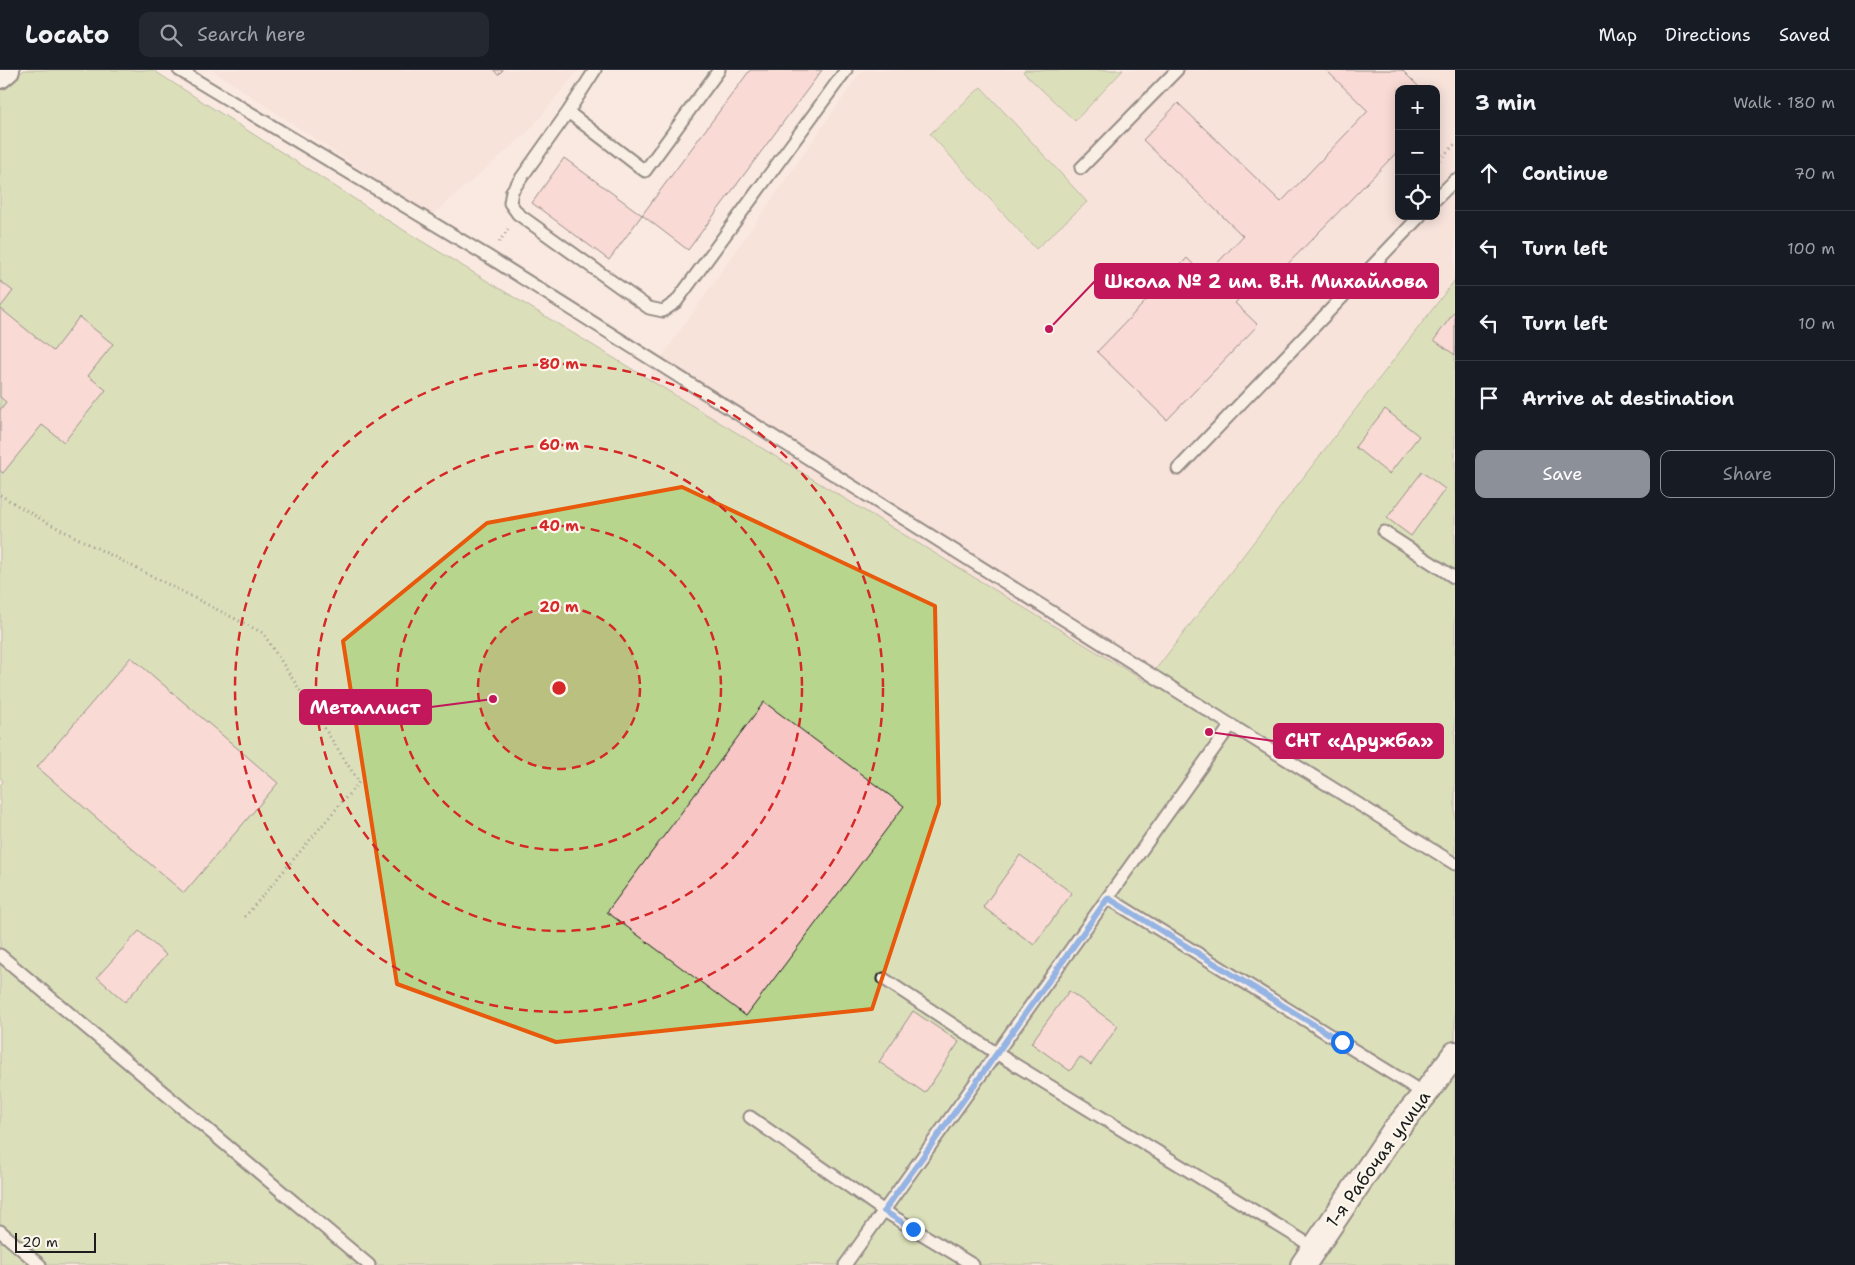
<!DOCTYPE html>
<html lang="en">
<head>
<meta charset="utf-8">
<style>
	body { margin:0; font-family:"Shantell Sans",sans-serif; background:#242831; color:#f1f3f6 }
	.controls { position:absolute; right:15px; top:15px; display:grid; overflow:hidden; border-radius:10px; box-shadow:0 2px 12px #0003 }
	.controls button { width:45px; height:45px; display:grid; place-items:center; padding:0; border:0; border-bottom:1px solid #363941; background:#171b24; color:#f1f3f6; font:25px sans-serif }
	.scale { position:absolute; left:15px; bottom:12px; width:81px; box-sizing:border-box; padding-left:5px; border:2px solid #1c1c1c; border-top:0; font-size:14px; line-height:18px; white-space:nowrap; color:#1c1c1c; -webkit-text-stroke:4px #fbf7ec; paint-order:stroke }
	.stop { position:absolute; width:15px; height:15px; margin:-11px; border:4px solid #1a73e8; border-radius:50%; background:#fff }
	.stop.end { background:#1a73e8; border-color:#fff; box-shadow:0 1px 5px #0008 }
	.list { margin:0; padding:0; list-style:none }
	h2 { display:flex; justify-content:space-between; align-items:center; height:65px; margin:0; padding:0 20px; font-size:21px }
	h2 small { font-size:16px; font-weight:400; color:#9ea1a6 }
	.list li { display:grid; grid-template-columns:32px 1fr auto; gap:15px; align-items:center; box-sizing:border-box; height:75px; padding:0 20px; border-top:1px solid #363941 }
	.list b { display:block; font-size:19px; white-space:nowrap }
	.list em { font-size:16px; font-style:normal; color:#9ea1a6 }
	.actions { display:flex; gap:10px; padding:15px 20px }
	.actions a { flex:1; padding:11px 0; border:1px solid #8c9099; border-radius:10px; text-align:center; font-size:18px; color:#8c9099 }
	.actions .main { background:#8c9099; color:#fff }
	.icon { flex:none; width:28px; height:28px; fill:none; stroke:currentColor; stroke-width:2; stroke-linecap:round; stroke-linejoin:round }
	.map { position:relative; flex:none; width:1455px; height:1195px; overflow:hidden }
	header { display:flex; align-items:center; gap:30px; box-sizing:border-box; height:70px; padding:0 25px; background:#171b24; border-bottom:1px solid #363941 }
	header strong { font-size:24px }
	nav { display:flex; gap:28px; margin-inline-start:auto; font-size:18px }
	.search { width:350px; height:45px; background:#242831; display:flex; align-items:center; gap:12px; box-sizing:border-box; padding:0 18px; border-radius:10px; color:#9ea1a6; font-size:19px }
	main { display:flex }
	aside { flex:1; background:#171b24 }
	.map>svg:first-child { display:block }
	.built { fill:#f5dbd4; fill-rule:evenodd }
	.green { fill:#b7d58d; stroke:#6a7854 }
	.building { fill:#f8c7c5; stroke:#1c1c1c }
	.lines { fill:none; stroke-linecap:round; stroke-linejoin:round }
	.service-casing { stroke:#1c1c1c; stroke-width:15 }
	.minor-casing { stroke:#1c1c1c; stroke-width:28 }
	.path { stroke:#1c1c1c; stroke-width:3; stroke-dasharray:1 4; stroke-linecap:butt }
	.service { stroke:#fbf7ec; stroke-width:11 }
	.minor { stroke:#fbf7ec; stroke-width:24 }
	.route { stroke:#1a73e8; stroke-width:6 }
	.marked { fill:none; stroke:#e8590c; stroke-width:4; stroke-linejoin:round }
	.ring { fill:none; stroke:#d62828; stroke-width:2.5; stroke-dasharray:9 6 }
	.labels { text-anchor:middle; stroke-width:4.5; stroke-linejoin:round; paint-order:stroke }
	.street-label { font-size:18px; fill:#1c1c1c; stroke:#fbf7ec }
	.centre { fill:#d62828; stroke:#fbf7ec; stroke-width:2.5 }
	.ring-label { font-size:15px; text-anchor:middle; font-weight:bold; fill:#d62828; stroke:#fbf7ec; stroke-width:4.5; stroke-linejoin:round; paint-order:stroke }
	.leader { fill:none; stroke:#c2185b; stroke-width:2 }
	.callout-dot { fill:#c2185b; stroke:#fbf7ec; stroke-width:2 }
	.callout { fill:#c2185b; stroke:#c2185b; stroke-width:2 }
	.callout-label { font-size:19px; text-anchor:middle; font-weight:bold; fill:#fff }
</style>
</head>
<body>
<header>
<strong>Locato</strong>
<div class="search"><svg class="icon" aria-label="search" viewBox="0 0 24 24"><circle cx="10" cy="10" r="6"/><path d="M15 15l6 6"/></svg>Search here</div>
<nav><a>Map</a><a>Directions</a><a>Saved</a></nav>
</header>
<main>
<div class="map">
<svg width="1455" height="1195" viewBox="0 0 1455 1195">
	<rect width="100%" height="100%" fill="#fae9e0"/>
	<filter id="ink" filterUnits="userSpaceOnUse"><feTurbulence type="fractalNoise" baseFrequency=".02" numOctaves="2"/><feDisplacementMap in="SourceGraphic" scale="10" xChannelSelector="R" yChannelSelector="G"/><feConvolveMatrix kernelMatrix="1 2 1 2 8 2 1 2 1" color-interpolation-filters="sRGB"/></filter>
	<g filter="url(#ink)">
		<path class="built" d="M212,0h366l-48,60 -99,86z
			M864,0h591v210l-309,402 -499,-304 211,-302zM1399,19h37v127h-37z"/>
		<path class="green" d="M24,0h129l239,153 754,459 309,-402v985h-1455v-480l3,-3 -3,-5v-687z
			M1025,0h98l-48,51 -52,-49z
			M981,17l106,115 -51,47 -106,-115z"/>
		<path class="building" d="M494,0h9l-5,5z
			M750,0h72l-134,180 -46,-35z
			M1326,0h76l19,19h-22v61l-120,123 -7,-7 -37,37 23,22 -91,95 -70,-68 90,-94 18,18 38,-40 -100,-96 35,-37 103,99 87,-91z
			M564,88l78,57 -33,45 -77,-57z
			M0,211l13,10 -13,17z
			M0,238l53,43 26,-34 34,27 -25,32 18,14 -42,52 -22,-17 -39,48 -3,-2v-61l6,-8 -6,-5z
			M1455,241v44l-21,-15z
			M1385,339l34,27 -30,38 -34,-27z
			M1422,402l23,17 -34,47 -24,-18z
			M131,587l147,126 -94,110 -147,-126z
			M764,632l140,104 -158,210 -139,-104z
			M1020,785l52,38 -38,52 -51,-38z
			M139,861l27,24 -41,47 -28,-25z
			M1069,921l49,35 -27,39 -11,-8 -10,14 -39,-28z
			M913,941l46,31 -34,51 -46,-31z"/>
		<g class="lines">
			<g class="service-casing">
				<path id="service" d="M179,0l310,187 742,468 224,139
					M595,0l-27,42 -56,79 -2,12 8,11 131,94 14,3 13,-9 170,-232
					M568,42l77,59 74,-101
					M1081,98l96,-98
					M1436,129l19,-19
					M1178,399l242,-253
					M1384,462l71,46
					M1108,828l317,196
					M0,885l369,310
					M884,909l112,74 319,195
					M750,1047l134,94 89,54
					M0,1161l40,34
					M845,1195l386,-540"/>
			</g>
			<g class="minor-casing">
				<path id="minor" d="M0,6l7,-6
					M1303,1195l89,-131 33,-40 30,-40"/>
			</g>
			<path class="path" d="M1436,93l19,-19
				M499,172l9,-13
				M0,425l44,26 219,112 96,149 -116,137"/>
			<use href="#service" class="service"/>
			<use href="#minor" class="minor"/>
		</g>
	</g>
	<g class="lines" filter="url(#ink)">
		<path class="route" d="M913,1159l-29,-18 224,-313 234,144"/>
	</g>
	<path d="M0 0H1455V1195H0ZM682,417l253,119 4,198 -67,205 -316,33 -159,-58 -54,-343 144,-118z" fill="#fae9e0" fill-opacity=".55" fill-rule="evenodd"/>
	<path class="marked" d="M682,417l253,119 4,198 -67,205 -316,33 -159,-58 -54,-343 144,-118z"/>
	<circle cx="559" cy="618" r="81" fill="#d62828" fill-opacity=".12"/>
	<g class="ring">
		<circle cx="559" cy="618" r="81"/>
		<circle cx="559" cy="618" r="162"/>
		<circle cx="559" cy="618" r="243"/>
		<circle cx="559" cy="618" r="324"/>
	</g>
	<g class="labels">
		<g class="street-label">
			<text transform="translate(1378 1089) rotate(-54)" y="6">1-я Рабочая улица</text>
		</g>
	</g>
	<circle cx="559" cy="618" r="8" class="centre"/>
	<g class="ring-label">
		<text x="559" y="299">80 m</text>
		<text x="559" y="380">60 m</text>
		<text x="559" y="461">40 m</text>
		<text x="559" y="542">20 m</text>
	</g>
	<path class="leader" d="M1049 259L1095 211M493 629L431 637M1209 662L1274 671"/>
	<g class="callout-dot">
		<circle cx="1049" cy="259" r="5"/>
		<circle cx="493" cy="629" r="5"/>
		<circle cx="1209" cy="662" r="5"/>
	</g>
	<g class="callout">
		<rect x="1095" y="194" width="343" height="34" rx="5"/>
		<rect x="300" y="620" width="131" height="34" rx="5"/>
		<rect x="1274" y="654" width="169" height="34" rx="5"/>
	</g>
	<g class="callout-label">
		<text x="1266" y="218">Школа № 2 им. В.Н. Михайлова</text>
		<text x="365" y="644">Металлист</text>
		<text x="1359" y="677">СНТ «Дружба»</text>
	</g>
</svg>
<div class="controls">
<button>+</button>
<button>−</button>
<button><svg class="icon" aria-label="locate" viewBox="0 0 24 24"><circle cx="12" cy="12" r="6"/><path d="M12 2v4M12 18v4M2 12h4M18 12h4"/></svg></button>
</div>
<div class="scale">20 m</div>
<div class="stop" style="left:1342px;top:972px"></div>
<div class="stop end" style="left:913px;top:1159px"></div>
</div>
<aside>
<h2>3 min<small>Walk · 180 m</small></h2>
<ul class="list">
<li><svg class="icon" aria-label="ahead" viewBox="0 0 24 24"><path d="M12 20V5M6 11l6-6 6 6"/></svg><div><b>Continue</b></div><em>70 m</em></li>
<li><svg class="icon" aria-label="left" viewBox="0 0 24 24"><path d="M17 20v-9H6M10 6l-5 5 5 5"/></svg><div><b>Turn left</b></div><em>100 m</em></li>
<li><svg class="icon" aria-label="left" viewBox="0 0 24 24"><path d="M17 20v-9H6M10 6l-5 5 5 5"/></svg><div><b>Turn left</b></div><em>10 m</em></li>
<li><svg class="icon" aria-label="arrive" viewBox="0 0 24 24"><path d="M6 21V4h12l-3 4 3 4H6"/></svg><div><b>Arrive at destination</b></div></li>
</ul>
<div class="actions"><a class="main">Save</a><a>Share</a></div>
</aside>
</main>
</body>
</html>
